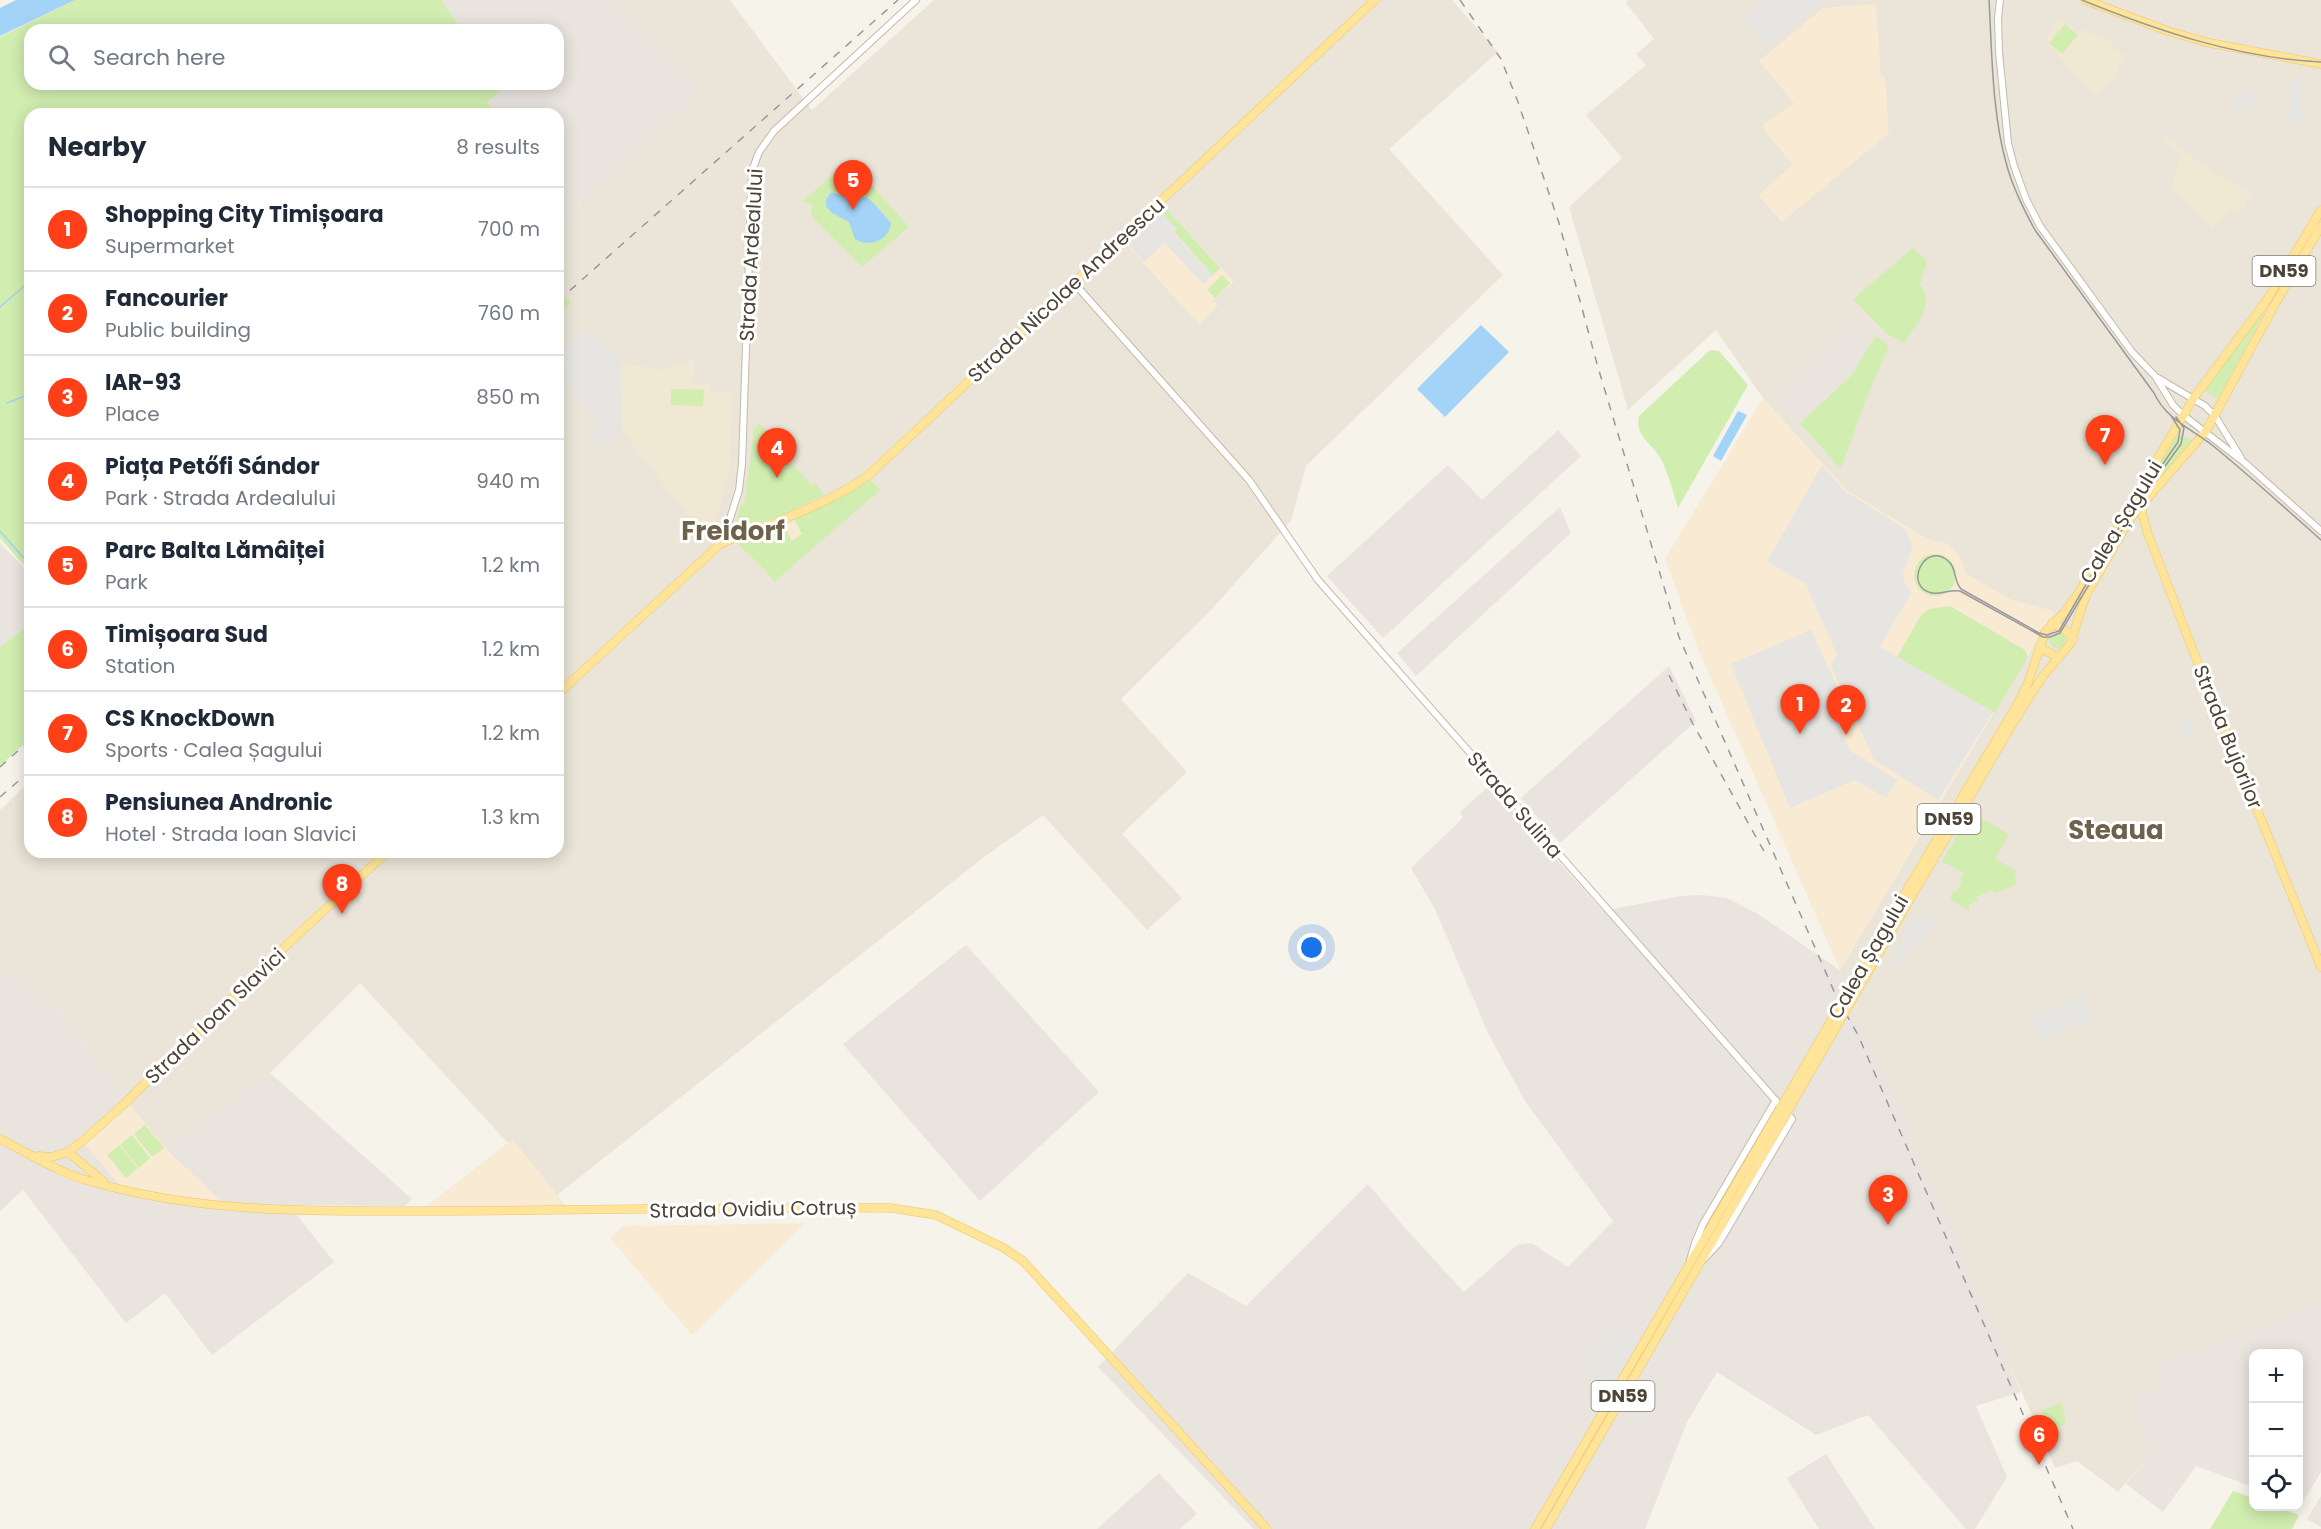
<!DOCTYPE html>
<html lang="en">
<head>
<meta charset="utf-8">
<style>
	body { margin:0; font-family:Poppins,sans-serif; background:#f2f2f3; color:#1f2937 }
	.controls { position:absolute; right:18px; bottom:18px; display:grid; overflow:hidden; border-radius:12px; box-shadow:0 3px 15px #0003 }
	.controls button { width:54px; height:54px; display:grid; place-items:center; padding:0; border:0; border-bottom:2px solid #e0e1e3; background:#fff; color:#1f2937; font:30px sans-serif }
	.you { position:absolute; left:1312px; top:948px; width:21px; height:21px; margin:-15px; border:4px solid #fff; border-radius:50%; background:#1a73e8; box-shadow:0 0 0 9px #1a73e833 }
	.badge { display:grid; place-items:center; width:39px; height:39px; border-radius:50%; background:#ff3f18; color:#fff; font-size:20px; font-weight:700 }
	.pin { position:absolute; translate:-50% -50px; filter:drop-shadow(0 2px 3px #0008) }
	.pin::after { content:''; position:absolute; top:32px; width:21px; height:18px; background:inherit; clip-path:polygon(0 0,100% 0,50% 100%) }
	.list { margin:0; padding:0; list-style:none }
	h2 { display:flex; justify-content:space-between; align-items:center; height:78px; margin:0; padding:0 24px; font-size:26px }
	h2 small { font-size:20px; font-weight:400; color:#747a83 }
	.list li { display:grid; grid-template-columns:39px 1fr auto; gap:18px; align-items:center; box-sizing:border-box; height:84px; padding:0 24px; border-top:2px solid #e0e1e3 }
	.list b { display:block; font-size:22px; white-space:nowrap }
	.list p { margin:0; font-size:20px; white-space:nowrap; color:#747a83 }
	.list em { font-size:20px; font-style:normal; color:#747a83 }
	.icon { flex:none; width:33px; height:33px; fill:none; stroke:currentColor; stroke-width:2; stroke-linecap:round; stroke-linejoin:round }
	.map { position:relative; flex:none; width:2321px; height:1529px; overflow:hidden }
	.search { position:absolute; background:#fff; box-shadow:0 3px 15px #0003; left:24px; top:24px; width:540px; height:66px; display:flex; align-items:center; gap:15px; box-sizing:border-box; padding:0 21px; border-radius:18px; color:#747a83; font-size:22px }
	.panel { position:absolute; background:#fff; box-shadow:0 3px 15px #0003; left:24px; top:108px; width:540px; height:750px; border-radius:18px }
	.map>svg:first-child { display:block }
	.residential { fill:#eae5d8 }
	.commercial { fill:#f9ead4 }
	.industrial { fill:#e9e4de }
	.education { fill:#f0e8d3 }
	.green { fill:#d1edb0 }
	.parking { fill:#e7e5e2 }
	.water { fill:#a3d3f6 }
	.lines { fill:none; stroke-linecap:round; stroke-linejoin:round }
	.stream { stroke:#a3d3f6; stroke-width:1.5 }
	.minor-casing { stroke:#c3bbab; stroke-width:8 }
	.major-casing { stroke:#eec660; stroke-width:9 }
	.minor { stroke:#fff; stroke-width:6 }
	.major { stroke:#ffe49a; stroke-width:8 }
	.tram { stroke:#999; stroke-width:1.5 }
	.rail { stroke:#999; stroke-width:1.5; stroke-dasharray:8 8; stroke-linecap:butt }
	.major-bridge-casing { stroke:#eec660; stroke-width:9; stroke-linecap:butt }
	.major-bridge { stroke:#ffe49a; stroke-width:8 }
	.labels { text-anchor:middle; stroke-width:6; stroke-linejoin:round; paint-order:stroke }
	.shield { fill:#fff; stroke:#817c73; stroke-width:1.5 }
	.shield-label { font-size:18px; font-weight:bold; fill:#4b4437 }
	.street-label { font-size:20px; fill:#4b4437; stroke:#fff }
	.district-label { font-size:26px; font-weight:bold; fill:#6f624d; stroke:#fff }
</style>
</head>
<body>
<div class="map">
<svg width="2321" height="1529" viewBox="0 0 2321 1529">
	<rect width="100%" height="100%" fill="#f6f3ea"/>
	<path class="residential" d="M615,0h115l82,110 122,-110h518l46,52 -109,97 114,126 -197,191 -15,55 -81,90 -89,88 66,73 -65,62 60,64 -35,32 -104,-115 -59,42 -442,350h-116l82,-64 -148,-160 -90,90 -104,76 -37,-45 -71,-95 -58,-39v-160l30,-29v71h528v-537l13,-12 -13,-13v-67l142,-129z
		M1629,0h692v1302l-168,65 6,21 -29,7 19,62 -31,35 -41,-31 -22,7 -207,-474 -8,-24 214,-358 -45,-13 -44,-26 -4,-14 -12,-14 -20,-5 -83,-50 -83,-92 -47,-68 -88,80 -59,-203 53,-49 -36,-43 60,-50 -10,-11 18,-15 -28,-36z"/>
	<path class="commercial" d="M1876,4l5,73h4l4,56 -107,89 -24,-27 35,-30 -32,-39 33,-23 -35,-42 64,-53z
		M1162,204l72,78 -21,18 5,6 -19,18 -76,-83z
		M1763,398l83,92 83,50 20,4 12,15 4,14 44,26 45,12 -214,359 -142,-321 -33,-90z
		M795,521l8,13 -12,7 -7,-15z
		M129,1104l37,45 57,54 -27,-2 -76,-14 -37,-45z
		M513,1140l54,67h-141l82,-64z
		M804,1223l-112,112 -82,-97 13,-12z"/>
	<path class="industrial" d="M441,0h174l85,94 -142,129v-109h-60l-11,-11 20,-19h51v-54h-96z
		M1858,317l17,18 -25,42 -51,46 -25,-28z
		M1558,430l23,26 -198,182 -56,-62 121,-111 34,35z
		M1560,507l11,26 -155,143 -19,-23z
		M0,543l30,31v50l-30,23z
		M1669,666l27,55 -136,122 -39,-45z
		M1490,785l113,126 77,-15 21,-1 26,3 31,16 82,56 8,24 101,226 72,172 -45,14 31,71 -32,52h-9l-98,-114 -52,20 -99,-63 -30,50 -42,107h-391l-156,-162 90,-94 58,33 122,-122 38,45 58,63 53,-47 14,-2 37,24 45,-46 -88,-120 -36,-66 -54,-126 -24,-41 52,-50 -3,-6z
		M966,945l133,147 -119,109 -137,-157z
		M0,970l58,39 71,95 -46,38 38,45 75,14 26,1 -56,-53 104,-76 142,126 -7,7 -116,-1 45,57 -122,93 -47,-62 -39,30 -103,-133 -23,21z
		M2321,1302v170l-20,33 -3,-1v-150h-44l-1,133 -57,-21 -33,46 -37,-28 23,-27 -19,-62 29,-7 -6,-21z
		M1826,1454l49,75h-56l-32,-51z
		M1159,1473l38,41 -17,15h-83z
		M2321,1496v31l-14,-8z"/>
	<path class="education" d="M2058,16l20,16 3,-3 28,11 9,11 7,4 -11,23 -19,18 -50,-55z
		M2167,137l37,29 47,28 -10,19 -10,-4 -19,19 -41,-41 10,-32 -17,-14z
		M693,359v24l17,1v8l23,1 -4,79 -11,43 -11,24 -85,-108 -1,-68 45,7z"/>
	<path class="green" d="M75,0h366l21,30h-432v54h477l-20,19 11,11h-468v458l-30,-34v-501z
		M2065,24l13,11 -16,19 -13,-11z
		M849,160l60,67 -47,40 -51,-51 2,-12 -11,-2z
		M1164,206l56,62 -7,7 -39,-43 3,-3 -18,-19z
		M1913,248l14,13 -7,23c16,20 -4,41 -16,59l-16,-8 -35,-36z
		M1222,275l8,8 -15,15 -8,-8z
		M558,290l13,13 -13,12z
		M2266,306l1,1 -49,92 -14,-8z
		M1876,336l13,10 -23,53 -24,67 -3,1 -39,-44 50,-46z
		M1710,350l9,1 29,34 -70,123c-5,-16 -9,-32 -16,-47 -7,-16 -28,-24 -23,-45z
		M671,389l33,1 -1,16 -32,-1z
		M759,423l34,36 -3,3 22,23 3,-2 9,12 -42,20 -43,15 -4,-3 5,-22 4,-1 1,-4 9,-72z
		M2179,433l13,7 -41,49 -5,-3z
		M870,479l10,11 -106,92 -8,-11 -31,-30 27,-6 22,-9 8,15 10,-7 -7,-13 3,-6 50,-21z
		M1914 575a21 21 0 1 1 42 0a21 21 0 1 1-42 0Z
		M1950,606l75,44 3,7 -33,56 -98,-56 24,-42 8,-6z
		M30,624v114l-30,28v-119z
		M2062,633l3,5 -2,8 -6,3 -5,-2 -4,-9z
		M1970,812l39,22 -14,25 20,11 1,15 -21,8 -2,-2 -16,5 1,5 -9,3v7l-19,-12 3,-7h3l6,-10 -2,-2 4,-7 -22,-11z
		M145,1125l19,23 -12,9 -18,-23z
		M132,1135l18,23 -11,10 -19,-23z
		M119,1145l19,23 -12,10 -19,-23z
		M2061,1402l5,20 -2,3 -11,1 -12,-15z
		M2233,1491l20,7 1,8 22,1 23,8 -7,14h-82z"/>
	<path class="parking" d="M1767,0h57l-56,45 -25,-26z
		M2293,81l9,1 -3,29 7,4 -7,11 -11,-6z
		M2240,89l18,6 -3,12 -7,-3 -5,9 -12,-6z
		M1159,210l18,19 -4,4 40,42 -10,9 -38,-41 -21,19 -19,-21z
		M588,329l33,34 1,68 -22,18 -14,-16 13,-11 -38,-47 5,-5 -8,-11v-6z
		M1822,465l23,26 59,37 9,17 -10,29 1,7 7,12 -31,54 113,65 -55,88 -64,-40 -43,-94 6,-11 -31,-71 -39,-22z
		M1811,630l38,82 -14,7 14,31 48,30 -11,18 -31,-18 -65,28 -59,-144z
		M2188,716l9,23 -10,4 -9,-23z
		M1927,912l14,10 -51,49 -3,-4 27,-48 6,3z
		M2084,995l9,23 -52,21 -10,-23z
		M1623,1324l20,17 -26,42h-7l-7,-3 -17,-18z"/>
	<path class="water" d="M16,0h59l-75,36v-28z
		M830,193h5l14,6 17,-2c10,7 16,16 25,26 -2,18 -22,25 -36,16l-6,-17 -17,-9 -6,-7v-6z
		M1481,325l28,27 -64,65 -28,-28z
		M1738,411l9,4 -26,46 -8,-5z"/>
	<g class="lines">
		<path class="stream" d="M30,196l-5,23 5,28
			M0,307l30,-26
			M7,403l23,-9
			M0,531l30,34"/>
		<g class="minor-casing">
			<path id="minor" d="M2000,0l-2,18 1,34 9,91 6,23 12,33 14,27 92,126 23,24 18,29 10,10 62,48 76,68
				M1074,283l175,197 69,100 474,539 -73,124 -16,17
				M2158,378l47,28 10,10 26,42
				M729,540l-2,-12 12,-38 3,-26 10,-293 7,-19 15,-21 142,-131
				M1690,1260l5,-17 8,-19 73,-124"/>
		</g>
		<g class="major-casing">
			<path id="major" d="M2085,0l83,31 37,11 116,22
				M2143,504l-1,9 6,21 53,137 120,296
				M2052,623l12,6 9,10
				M2039,647l20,11
				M558,694l161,-149c14,-8 28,-11 43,-17 34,-14 80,-32 108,-54l505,-474
				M1910,885l108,-182 10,-20 17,-51 19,-19 15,-21 114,-193 74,-99 54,-90
				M1916,889l100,-171 27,-42 27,-32 16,-49 37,-64 10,-16 73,-84 68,-125 47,-80
				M0,1139c29,14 55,32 86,41 115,35 236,31 355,31 150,-1 300,-4 450,-3l45,7 68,33 19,13 244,268
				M68,1152l36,30
				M38,1156l14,1 16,-5 17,-13 39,-35 165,-161 98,-91
				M1535,1529l239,-410
				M1546,1529l235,-406"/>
		</g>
		<use href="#minor" class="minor"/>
		<use href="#major" class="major"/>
		<path class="tram" d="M1989,0c3,53 3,115 18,166 6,22 17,44 28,64l119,163c12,26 36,35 58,52 37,30 73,63 109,95
			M2082,0c76,31 156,58 239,62
			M2172,417l8,13 -2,12 -58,84 -61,105 -12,4 -8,-2 -78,-44c-8,-9 -4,-22 -14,-29 -23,-18 -44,27 -15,33 9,2 18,-4 28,-2l83,46h7l10,-4 77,-128 44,-61 3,-16 -8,-11"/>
		<path class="rail" d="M1460,0l41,59 17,43 41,121 38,141 82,273 158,361 21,37 215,494
			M558,301l340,-301
			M1669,675l24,49 72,129
			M0,767l30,-27
			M0,797l30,-26"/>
		<g class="major-bridge-casing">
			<path id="major-bridge" d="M1774,1119l136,-234
				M1781,1123l135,-234"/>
		</g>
		<use href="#major-bridge" class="major-bridge"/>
	</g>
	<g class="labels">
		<g class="shield">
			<rect x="2252.5" y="256" width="63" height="30" rx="4.5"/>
			<rect x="1917.5" y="804" width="63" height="30" rx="4.5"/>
			<rect x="1591.5" y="1381" width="63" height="30" rx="4.5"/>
		</g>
		<g class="shield-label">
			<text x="2284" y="277">DN59</text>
			<text x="1949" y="825">DN59</text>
			<text x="1623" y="1402">DN59</text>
		</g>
		<g class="street-label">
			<text transform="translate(751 255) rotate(-87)" y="7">Strada Ardealului</text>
			<text transform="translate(1066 290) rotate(-43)" y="7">Strada Nicolae Andreescu</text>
			<text transform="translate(2121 522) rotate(-59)" y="7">Calea Șagului</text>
			<text transform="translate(2228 737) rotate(68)" y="7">Strada Bujorilor</text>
			<text transform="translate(1515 805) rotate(49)" y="7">Strada Sulina</text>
			<text transform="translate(1868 957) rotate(-60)" y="7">Calea Șagului</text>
			<text transform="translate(215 1016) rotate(-44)" y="7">Strada Ioan Slavici</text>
			<text transform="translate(753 1209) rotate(-1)" y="7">Strada Ovidiu Cotruș</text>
		</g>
		<g class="district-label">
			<text x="733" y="540">Freidorf</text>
			<text x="2116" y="839">Steaua</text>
		</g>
	</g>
</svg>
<div class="controls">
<button>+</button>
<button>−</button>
<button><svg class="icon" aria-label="locate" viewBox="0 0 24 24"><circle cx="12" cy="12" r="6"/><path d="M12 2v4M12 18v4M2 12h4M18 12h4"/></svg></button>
</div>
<div class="you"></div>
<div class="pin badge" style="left:1800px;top:734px">1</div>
<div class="pin badge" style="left:1846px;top:735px">2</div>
<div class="pin badge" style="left:1888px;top:1225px">3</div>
<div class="pin badge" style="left:777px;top:478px">4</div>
<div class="pin badge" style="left:853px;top:210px">5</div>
<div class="pin badge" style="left:2039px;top:1465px">6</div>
<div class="pin badge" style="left:2105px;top:465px">7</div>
<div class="pin badge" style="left:342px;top:914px">8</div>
<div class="search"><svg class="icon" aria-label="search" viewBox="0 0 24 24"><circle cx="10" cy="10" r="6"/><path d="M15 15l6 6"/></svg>Search here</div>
<section class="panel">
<h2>Nearby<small>8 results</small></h2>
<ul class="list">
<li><span class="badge">1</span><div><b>Shopping City Timișoara</b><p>Supermarket</p></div><em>700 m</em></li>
<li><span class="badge">2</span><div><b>Fancourier</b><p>Public building</p></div><em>760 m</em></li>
<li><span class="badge">3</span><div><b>IAR-93</b><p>Place</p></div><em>850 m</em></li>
<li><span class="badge">4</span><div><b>Piața Petőfi Sándor</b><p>Park · Strada Ardealului</p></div><em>940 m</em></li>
<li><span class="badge">5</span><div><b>Parc Balta Lămâiței</b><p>Park</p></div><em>1.2 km</em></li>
<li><span class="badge">6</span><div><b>Timișoara Sud</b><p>Station</p></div><em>1.2 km</em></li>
<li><span class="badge">7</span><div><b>CS KnockDown</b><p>Sports · Calea Șagului</p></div><em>1.2 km</em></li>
<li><span class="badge">8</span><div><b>Pensiunea Andronic</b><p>Hotel · Strada Ioan Slavici</p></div><em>1.3 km</em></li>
</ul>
</section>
</div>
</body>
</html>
